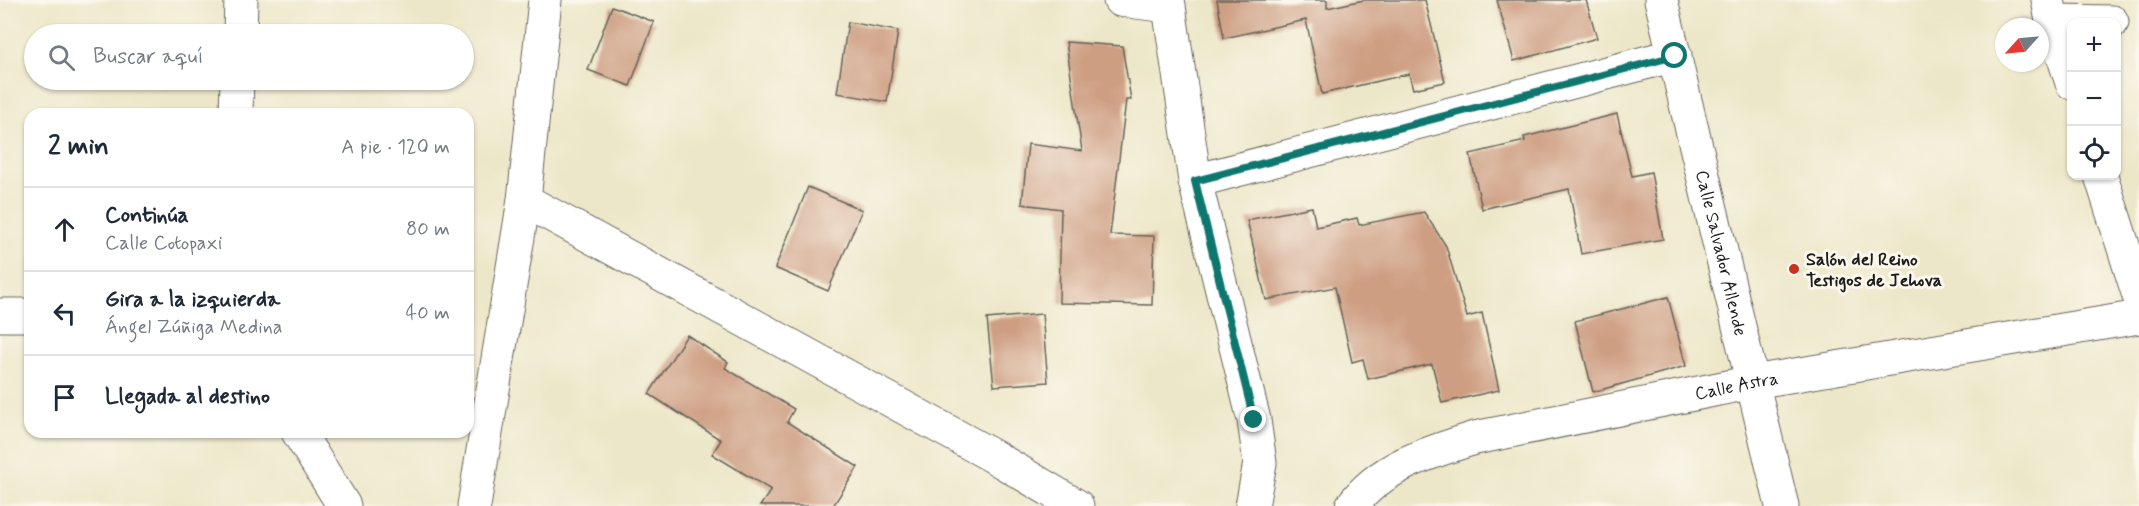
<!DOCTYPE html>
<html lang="es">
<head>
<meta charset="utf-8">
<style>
	body { margin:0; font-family:Mynerve,sans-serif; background:#f6f6f7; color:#1f2937 }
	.controls { position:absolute; right:18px; top:18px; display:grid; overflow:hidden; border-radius:12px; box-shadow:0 2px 4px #0004 }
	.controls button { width:54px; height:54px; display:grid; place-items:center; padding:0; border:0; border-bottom:2px solid #e0e1e3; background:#fff; color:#1f2937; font:30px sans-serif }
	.compass { position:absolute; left:1995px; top:18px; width:54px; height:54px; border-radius:50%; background:#fff; box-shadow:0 2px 4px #0004; rotate:243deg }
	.stop { position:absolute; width:18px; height:18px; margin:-14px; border:4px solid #0f766e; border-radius:50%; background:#fff }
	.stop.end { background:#0f766e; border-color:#fff; box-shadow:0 2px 6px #0008 }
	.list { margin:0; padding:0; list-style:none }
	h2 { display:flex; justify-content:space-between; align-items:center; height:78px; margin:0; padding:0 24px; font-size:26px }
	h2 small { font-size:20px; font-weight:400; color:#747a83 }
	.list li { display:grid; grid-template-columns:39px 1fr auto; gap:18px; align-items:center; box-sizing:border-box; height:84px; padding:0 24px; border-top:2px solid #e0e1e3 }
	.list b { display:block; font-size:22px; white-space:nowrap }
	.list p { margin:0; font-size:20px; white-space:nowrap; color:#747a83 }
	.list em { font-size:20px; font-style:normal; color:#747a83 }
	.icon { flex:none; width:33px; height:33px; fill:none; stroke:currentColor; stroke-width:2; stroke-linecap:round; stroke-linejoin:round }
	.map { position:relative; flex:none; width:2139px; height:506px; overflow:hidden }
	.search { position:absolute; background:#fff; box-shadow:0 2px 4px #0004; left:24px; top:24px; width:450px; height:66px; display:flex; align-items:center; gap:15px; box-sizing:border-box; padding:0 21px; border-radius:33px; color:#747a83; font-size:22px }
	.panel { position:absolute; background:#fff; box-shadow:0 2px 4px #0004; left:24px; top:108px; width:450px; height:330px; border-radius:18px }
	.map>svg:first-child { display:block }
	.building { fill:#ce9e82 }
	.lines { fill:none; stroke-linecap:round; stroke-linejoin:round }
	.minor-casing { stroke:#656359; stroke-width:35 }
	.tertiary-casing { stroke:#656359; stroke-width:35 }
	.minor { stroke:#fff; stroke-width:33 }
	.tertiary { stroke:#fff; stroke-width:33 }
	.route { stroke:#0f766e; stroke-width:8 }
	.poi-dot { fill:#c8321e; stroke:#fbf7ec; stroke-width:2 }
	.labels { text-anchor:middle; stroke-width:6; stroke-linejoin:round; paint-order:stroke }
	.street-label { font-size:18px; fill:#1c1c1c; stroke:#fbf7ec }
	.poi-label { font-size:18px; font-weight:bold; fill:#1c1c1c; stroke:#fbf7ec; text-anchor:start }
</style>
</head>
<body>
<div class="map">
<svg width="2139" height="506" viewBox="0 0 2139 506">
	<rect width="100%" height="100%" fill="#fbf7ec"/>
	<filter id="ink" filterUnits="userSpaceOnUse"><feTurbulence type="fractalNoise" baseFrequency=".0167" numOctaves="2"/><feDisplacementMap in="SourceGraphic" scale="12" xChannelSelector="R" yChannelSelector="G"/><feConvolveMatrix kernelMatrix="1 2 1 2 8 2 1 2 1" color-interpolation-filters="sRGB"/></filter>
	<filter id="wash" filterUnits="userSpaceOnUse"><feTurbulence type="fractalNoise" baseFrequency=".008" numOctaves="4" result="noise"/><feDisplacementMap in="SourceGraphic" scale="24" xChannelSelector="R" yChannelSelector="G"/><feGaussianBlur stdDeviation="1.35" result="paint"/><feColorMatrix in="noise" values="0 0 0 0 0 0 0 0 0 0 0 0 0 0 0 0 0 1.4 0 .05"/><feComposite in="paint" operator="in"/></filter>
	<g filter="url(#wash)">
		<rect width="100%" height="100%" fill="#ede7c9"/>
		<g id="blocks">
			<path class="building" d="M1217,0h110v8l37,-8h61l20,82 -32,7 -4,-15 -87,20 -16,-74 -82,18z
				M1497,0h89l11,38 -83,23z
				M612,6l42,16 -24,64 -42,-16z
				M848,22l50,9 -11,71 -50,-9z
				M1066,42l56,4 9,54h-5l-16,135 44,1 -2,69 -93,-2 2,-94 -39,-5 6,-60 54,7z
				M1617,114l15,62 19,-4 12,67 -82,15 -12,-65 -87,20 -12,-55 55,-13 -1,-4z
				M808,187l54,23 -34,81 -53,-23z
				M1312,207l4,20 41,-9 2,7 65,-13 22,34 21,71 15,-4 17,77 -57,13 -10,-39 -64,15 -5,-20 -11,3 -17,-75 -69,13 -19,-80z
				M1668,297l18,69 -93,26 -18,-71z
				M1042,314l6,68 -54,4 -7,-67z
				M687,335l41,27 -3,6 69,41 -7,13 71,45 -25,39h-73l11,-16 -59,-36 9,-14 -72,-46z"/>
		</g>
	</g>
	<g filter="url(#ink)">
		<use href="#blocks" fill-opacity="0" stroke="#656359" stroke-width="1.5"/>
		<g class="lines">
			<g class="minor-casing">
				<g id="minor">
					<path d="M1120,0l49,6"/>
					<path d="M1168,0l27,181 59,239 6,43 -8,43"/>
					<path d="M2048,0l4,21 20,62"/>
					<path d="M2052,21l60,1"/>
					<path d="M240,34l1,-34"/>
					<path d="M236,114l1,-34"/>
					<path d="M2101,176l38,120"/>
					<path d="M1195,181l480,-126"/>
					<path d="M524,200l467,255 86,51"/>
					<path d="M0,315h30"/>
					<path d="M298,432l46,74"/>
					<path d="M474,506l50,-306 21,-200"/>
					<path id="s1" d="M1352,506c28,-40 79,-54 123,-68l278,-56 386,-65"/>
				</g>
			</g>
			<g class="tertiary-casing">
				<g id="tertiary">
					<path id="s2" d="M1661,0l121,506"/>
				</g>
			</g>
			<use href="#minor" class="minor"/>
			<use href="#tertiary" class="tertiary"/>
		</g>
	</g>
	<g class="lines" filter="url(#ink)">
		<path class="route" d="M1254,420l-59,-239 480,-125"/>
	</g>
	<circle class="poi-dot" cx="1794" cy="269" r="6"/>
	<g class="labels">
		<g class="street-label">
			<text dy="6" stroke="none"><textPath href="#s2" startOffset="260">Calle Salvador Allende</textPath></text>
			<text dy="6" stroke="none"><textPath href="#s1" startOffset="410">Calle Astra</textPath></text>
		</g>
		<g class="poi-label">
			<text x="1806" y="265">Salón del Reino<tspan x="1806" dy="21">Testigos de Jehova</tspan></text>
		</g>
	</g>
</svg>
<div class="controls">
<button>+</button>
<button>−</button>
<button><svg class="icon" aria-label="locate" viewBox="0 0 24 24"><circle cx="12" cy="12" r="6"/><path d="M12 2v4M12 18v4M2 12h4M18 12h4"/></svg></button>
</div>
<svg class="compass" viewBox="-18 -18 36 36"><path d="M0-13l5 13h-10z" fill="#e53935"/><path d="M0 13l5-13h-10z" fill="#747a83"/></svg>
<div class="stop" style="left:1675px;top:56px"></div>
<div class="stop end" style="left:1254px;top:420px"></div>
<div class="search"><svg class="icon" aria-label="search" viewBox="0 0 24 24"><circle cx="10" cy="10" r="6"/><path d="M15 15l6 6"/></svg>Buscar aquí</div>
<section class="panel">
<h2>2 min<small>A pie · 120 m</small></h2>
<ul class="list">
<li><svg class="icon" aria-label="ahead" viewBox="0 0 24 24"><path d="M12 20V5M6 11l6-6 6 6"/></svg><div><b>Continúa</b><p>Calle Cotopaxi</p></div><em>80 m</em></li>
<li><svg class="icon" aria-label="left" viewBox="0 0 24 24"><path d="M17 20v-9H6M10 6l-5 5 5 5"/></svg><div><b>Gira a la izquierda</b><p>Ángel Zúñiga Medina</p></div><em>40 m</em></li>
<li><svg class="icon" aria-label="arrive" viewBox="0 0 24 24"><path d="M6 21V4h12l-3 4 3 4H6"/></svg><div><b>Llegada al destino</b></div></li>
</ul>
</section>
</div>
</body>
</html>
